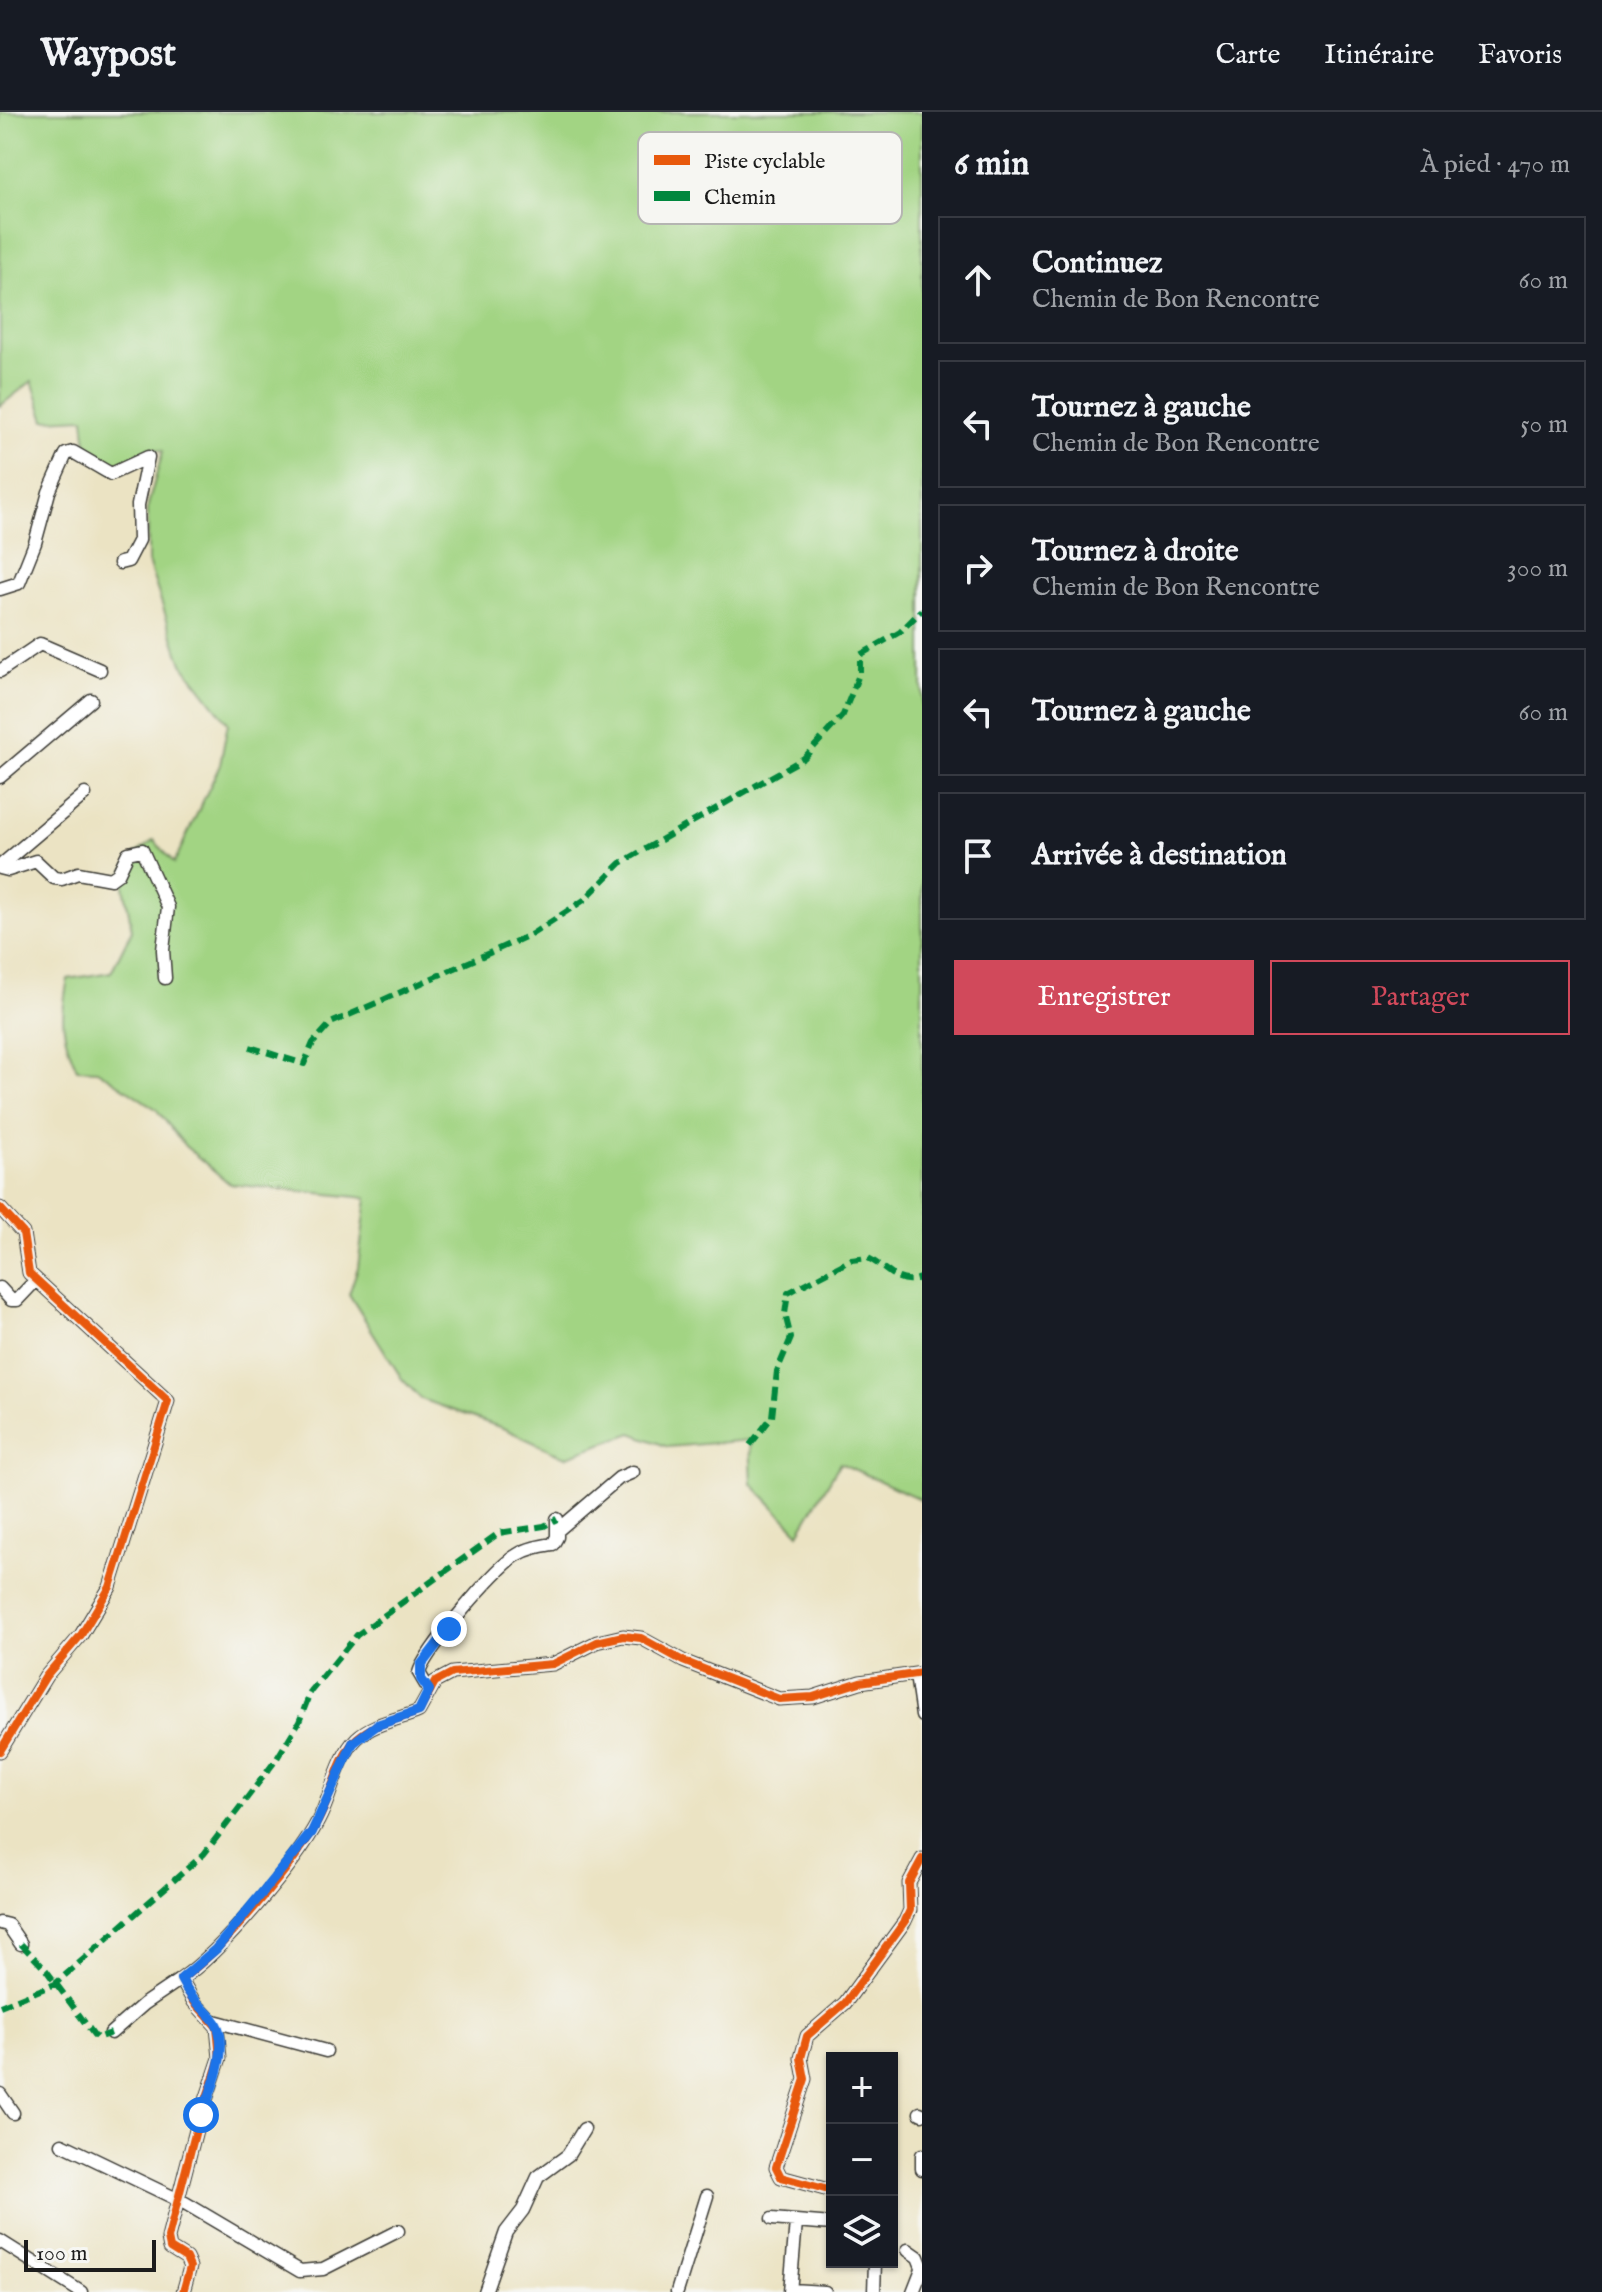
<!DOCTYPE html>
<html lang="fr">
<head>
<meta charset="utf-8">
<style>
	body { margin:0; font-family:"IM FELL English",serif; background:#20242c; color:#f1f3f6 }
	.controls { position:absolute; right:24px; bottom:24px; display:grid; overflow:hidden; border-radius:0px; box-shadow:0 2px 6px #0004 }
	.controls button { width:72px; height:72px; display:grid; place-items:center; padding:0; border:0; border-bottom:2px solid #363941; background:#171b24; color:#f1f3f6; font:40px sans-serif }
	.scale { position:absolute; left:24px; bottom:20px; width:132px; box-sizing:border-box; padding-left:8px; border:4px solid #1c1c1c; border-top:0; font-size:22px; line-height:28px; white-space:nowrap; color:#1c1c1c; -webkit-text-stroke:6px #f6f6f2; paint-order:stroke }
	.stop { position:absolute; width:24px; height:24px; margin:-18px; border:6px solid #1a73e8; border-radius:50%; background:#fff }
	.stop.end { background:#1a73e8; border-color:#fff; box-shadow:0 2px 8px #0008 }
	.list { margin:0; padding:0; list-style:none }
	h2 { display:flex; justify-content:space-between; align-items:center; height:104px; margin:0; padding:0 32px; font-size:34px }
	h2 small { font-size:26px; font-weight:400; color:#9ea1a6 }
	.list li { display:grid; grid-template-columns:52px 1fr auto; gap:24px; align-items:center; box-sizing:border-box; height:128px; margin:0 16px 16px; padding:0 16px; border:2px solid #363941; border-radius:0px }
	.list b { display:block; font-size:30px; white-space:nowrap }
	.list p { margin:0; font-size:26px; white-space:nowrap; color:#9ea1a6 }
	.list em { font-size:26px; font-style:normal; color:#9ea1a6 }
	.actions { display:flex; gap:16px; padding:24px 32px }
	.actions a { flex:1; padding:18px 0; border:2px solid #d1495b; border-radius:0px; text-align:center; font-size:28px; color:#d1495b }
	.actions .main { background:#d1495b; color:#fff }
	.icon { flex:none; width:44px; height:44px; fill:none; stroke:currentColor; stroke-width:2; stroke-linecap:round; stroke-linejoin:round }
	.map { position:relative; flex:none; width:922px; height:2180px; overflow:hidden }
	header { display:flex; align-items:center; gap:48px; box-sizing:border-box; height:112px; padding:0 40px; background:#171b24; border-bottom:2px solid #363941 }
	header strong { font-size:38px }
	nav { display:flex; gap:44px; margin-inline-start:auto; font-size:28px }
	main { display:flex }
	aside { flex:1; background:#171b24 }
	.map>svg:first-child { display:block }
	.green { fill:#a2d483; stroke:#5f7850; stroke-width:2 }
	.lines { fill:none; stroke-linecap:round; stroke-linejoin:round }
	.minor-casing { stroke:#3b3a35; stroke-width:15 }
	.minor { stroke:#fff; stroke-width:12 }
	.quiet { stroke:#00873e; stroke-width:6; stroke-dasharray:12 6; stroke-linecap:butt }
	.cycleway-casing { stroke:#f6f6f2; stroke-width:13 }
	.cycleway { stroke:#e8590c; stroke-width:8 }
	.route { stroke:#1a73e8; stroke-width:10 }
	.key { fill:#f6f6f2; stroke:#b5b5b2; stroke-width:2 }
	.key-label { font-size:22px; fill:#1c1c1c }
</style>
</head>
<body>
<header>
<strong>Waypost</strong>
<nav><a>Carte</a><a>Itinéraire</a><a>Favoris</a></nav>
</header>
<main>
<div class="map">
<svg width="922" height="2180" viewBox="0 0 922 2180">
	<rect width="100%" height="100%" fill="#f6f6f2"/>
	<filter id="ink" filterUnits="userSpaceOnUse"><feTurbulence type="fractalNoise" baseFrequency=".0125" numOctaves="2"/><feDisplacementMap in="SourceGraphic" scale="16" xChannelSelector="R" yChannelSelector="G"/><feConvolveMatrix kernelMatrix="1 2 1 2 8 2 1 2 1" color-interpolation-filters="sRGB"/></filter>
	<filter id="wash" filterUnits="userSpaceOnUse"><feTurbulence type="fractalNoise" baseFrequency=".006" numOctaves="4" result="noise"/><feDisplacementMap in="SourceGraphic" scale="32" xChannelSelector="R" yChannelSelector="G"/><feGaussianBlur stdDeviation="1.8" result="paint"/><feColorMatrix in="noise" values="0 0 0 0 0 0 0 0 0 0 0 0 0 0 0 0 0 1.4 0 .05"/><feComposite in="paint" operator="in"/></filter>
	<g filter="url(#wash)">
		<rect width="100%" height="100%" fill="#ebe3c3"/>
		<path class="green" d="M0,0h922v1388l-82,-37 -41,70 -47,-49 -2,-44 -82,7 -36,-14 -67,24 -60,-28 -84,-30 -19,-20 -53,-85 9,-27 9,-69 -137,-14 -45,-38 -29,-37 -59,-39 -20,-1c-16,-35 -17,-52 -9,-90l43,-7 21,-42 -10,-55 11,-19 21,-16 20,23 46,-98 8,-42 -46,-59 -34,-102v-57l15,-54 -13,-3 -41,23 -22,-24 -3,-29 -39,2 -13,-39 -32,25z"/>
	</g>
	<g filter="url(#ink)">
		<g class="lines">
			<g class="minor-casing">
				<path id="minor" d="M0,477l19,-6 16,-40 14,-51 17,-38 7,-2 38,22 37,-17 -10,48 1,35 -11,21 -8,2
					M0,559l40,-27 60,26
					M0,665l91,-77
					M0,754l85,-72
					M0,756l8,2 28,-9 18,17 8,1 16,-6 33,6 7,-5 10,-21 14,-3 26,57 -5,43 2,28
					M0,1096l23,25 6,40 139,128 -58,186 -29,48 -35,41 -46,75
					M0,1176l11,12h6l19,-20
					M557,1419l62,-53 14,-6
					M916,1563l6,41
					M429,1578l-10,-17c5,-21 78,-107 98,-118 11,-7 24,-9 36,-11l4,-7v-18
					M0,1811l8,2 13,19
					M214,1909l112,30
					M111,1921l33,-29 37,-25
					M0,1982l13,19
					M920,2001l2,1
					M62,2032l123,59 115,68 23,-2 75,-38
					M922,2043v14
					M832,2079l-51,-14 -5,-10 29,-88 -4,-21 6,-22 38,-33 60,-82 5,-11 -1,-27 13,-24
					M772,2107l60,5
					M0,2129l81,51
					M908,2138l10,7 4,10
					M791,2178l34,2
					M183,2180l7,-25 -4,-9 -16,-10 -2,-10 28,-108 24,-72 -3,-31 -23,-25 -13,-23c39,-26 115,-116 137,-158 14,-25 18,-62 39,-83 18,-16 41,-18 62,-27l16,-29 17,-9 101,-9 44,-22 26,-6 18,2 42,23 96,38 34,-2 47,-15 62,-9
					M485,2180l21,-60 17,-22 15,-33 30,-22 16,-26
					M677,2180l30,-96
					M790,2180l6,-70
					M874,2180l1,-30
					M913,2180l9,-23"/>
			</g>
			<use href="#minor" class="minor"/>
			<path class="quiet" d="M250,935l54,17 9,-21 18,-20 201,-89 52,-34 37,-37 183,-105 39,-43 17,-43v-17l40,-23 22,-22
				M750,1333l22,-28 5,-46 14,-33 -6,-24 3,-21 63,-33 17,-2c20,10 30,30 54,19
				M21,1832l25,26 48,65 3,3 14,-5
				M0,1894l55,-22 149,-130 72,-94 23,-38 12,-31 46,-56 142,-102 45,-7 13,-7"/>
			<g class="cycleway-casing">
				<path id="cycleway" d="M0,1096l23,25 6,40 139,128 -58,186 -29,48 -35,41 -46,75
					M832,2079l-51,-14 -5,-10 29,-88 -4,-21 6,-22 38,-33 60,-82 5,-11 -1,-27 13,-24
					M183,2180l7,-25 -4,-9 -16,-10 -2,-10 28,-108 24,-72 -3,-31 -23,-25 -13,-23c39,-26 115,-116 137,-158 14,-25 18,-62 39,-83 18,-16 41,-18 62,-27l16,-29 17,-9 101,-9 44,-22 26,-6 18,2 42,23 96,38 34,-2 47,-15 62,-9"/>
			</g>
			<use href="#cycleway" class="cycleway"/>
		</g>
	</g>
	<g class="lines" filter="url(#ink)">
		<path class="route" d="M201,2003c11,-24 32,-74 11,-97 -12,-13 -23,-22 -31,-39l35,-30 96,-117 41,-89 24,-18 42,-14 10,-21 -8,-11v-14l28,-36"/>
	</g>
	<rect x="638" y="20" width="264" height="92" rx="12" class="key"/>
	<rect x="654" y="43" width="36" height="10" fill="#e8590c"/>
	<rect x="654" y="79" width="36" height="10" fill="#00873e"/>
	<g class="key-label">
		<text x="704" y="56">Piste cyclable</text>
		<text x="704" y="92">Chemin</text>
	</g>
</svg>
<div class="controls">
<button>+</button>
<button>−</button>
<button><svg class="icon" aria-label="layers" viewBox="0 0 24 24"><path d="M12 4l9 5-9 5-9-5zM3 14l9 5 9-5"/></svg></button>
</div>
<div class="scale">100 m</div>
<div class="stop" style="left:201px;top:2003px"></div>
<div class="stop end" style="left:449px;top:1517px"></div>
</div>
<aside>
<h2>6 min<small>À pied · 470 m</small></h2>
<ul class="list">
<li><svg class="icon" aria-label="ahead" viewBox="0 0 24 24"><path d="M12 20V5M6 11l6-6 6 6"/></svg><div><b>Continuez</b><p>Chemin de Bon Rencontre</p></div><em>60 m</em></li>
<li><svg class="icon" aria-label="left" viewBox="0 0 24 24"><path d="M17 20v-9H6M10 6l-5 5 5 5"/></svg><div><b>Tournez à gauche</b><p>Chemin de Bon Rencontre</p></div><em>50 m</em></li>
<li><svg class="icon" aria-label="right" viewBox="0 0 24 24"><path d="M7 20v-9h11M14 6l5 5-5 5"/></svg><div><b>Tournez à droite</b><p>Chemin de Bon Rencontre</p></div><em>300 m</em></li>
<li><svg class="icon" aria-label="left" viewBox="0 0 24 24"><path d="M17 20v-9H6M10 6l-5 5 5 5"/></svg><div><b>Tournez à gauche</b></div><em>60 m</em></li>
<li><svg class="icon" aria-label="arrive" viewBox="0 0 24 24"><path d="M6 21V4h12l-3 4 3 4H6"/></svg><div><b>Arrivée à destination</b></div></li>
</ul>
<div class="actions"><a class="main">Enregistrer</a><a>Partager</a></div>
</aside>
</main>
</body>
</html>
